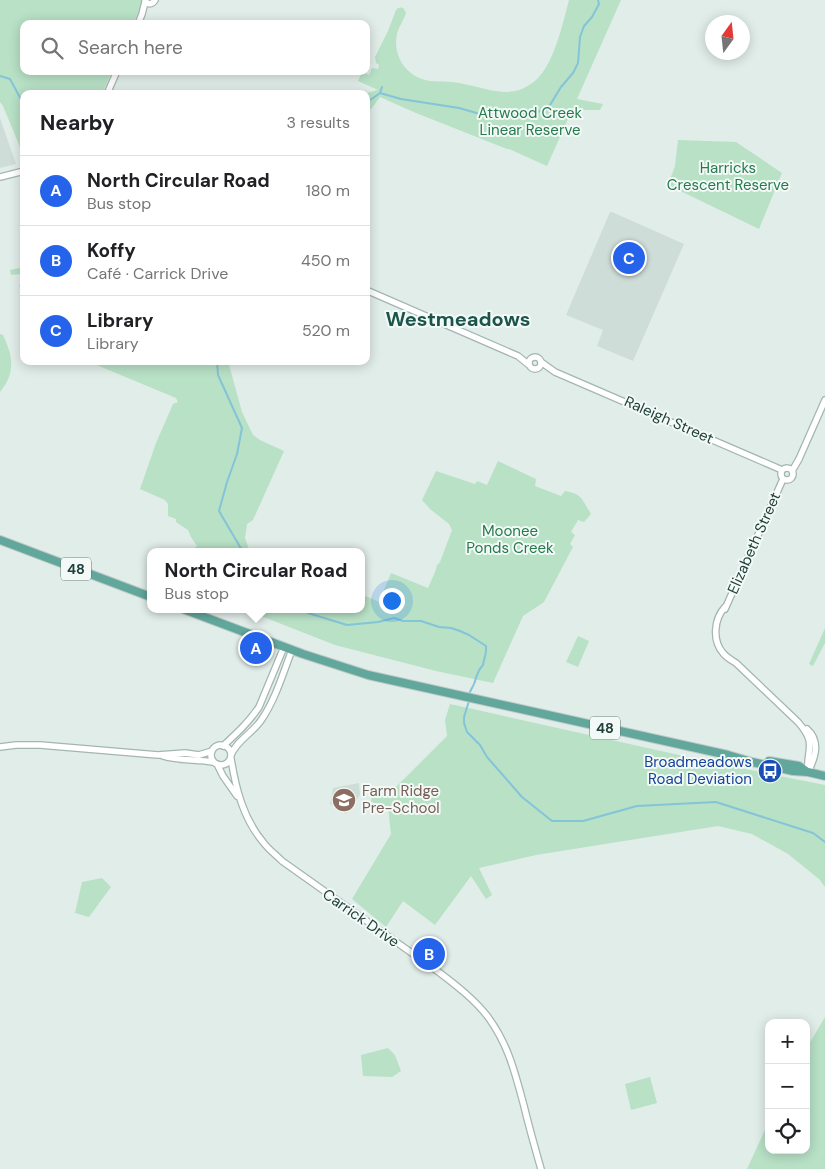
<!DOCTYPE html>
<html lang="en">
<head>
<meta charset="utf-8">
<style>
	body { margin:0; font-family:"DM Sans",sans-serif; background:#f6f6f6; color:#202124 }
	.controls { position:absolute; right:15px; bottom:15px; display:grid; overflow:hidden; border-radius:10px; box-shadow:0 2px 12px #0003 }
	.controls button { width:45px; height:45px; display:grid; place-items:center; padding:0; border:0; border-bottom:1px solid #e0e0e0; background:#fff; color:#202124; font:25px sans-serif }
	.compass { position:absolute; left:705px; top:15px; width:45px; height:45px; border-radius:50%; background:#fff; box-shadow:0 2px 12px #0003; rotate:15deg }
	.you { position:absolute; left:391px; top:600px; width:18px; height:18px; margin:-12px; border:4px solid #fff; border-radius:50%; background:#1a73e8; box-shadow:0 0 0 8px #1a73e833 }
	.badge { display:grid; place-items:center; width:32px; height:32px; border-radius:50%; background:#2563eb; color:#fff; font-size:16px; font-weight:700 }
	.pin { position:absolute; translate:-50% -50%; border:2px solid #fff; box-shadow:0 1px 5px #0006 }
	.popup { position:absolute; left:147px; top:548px; width:218px; height:65px; box-sizing:border-box; display:grid; place-content:center; border-radius:10px; background:#fff; filter:drop-shadow(0 1px 4px #0005); font-size:16px; white-space:nowrap; color:#757577 }
	.popup b { font-size:19px; color:#202124 }
	.popup::after { content:''; position:absolute; left:50%; top:100%; margin-left:-10px; border:10px solid transparent; border-top-color:#fff }
	.list { margin:0; padding:0; list-style:none }
	h2 { display:flex; justify-content:space-between; align-items:center; height:65px; margin:0; padding:0 20px; font-size:21px }
	h2 small { font-size:16px; font-weight:400; color:#757577 }
	.list li { display:grid; grid-template-columns:32px 1fr auto; gap:15px; align-items:center; box-sizing:border-box; height:70px; padding:0 20px; border-top:1px solid #e0e0e0 }
	.list b { display:block; font-size:19px; white-space:nowrap }
	.list p { margin:0; font-size:16px; white-space:nowrap; color:#757577 }
	.list em { font-size:16px; font-style:normal; color:#757577 }
	.icon { flex:none; width:28px; height:28px; fill:none; stroke:currentColor; stroke-width:2; stroke-linecap:round; stroke-linejoin:round }
	.map { position:relative; flex:none; width:825px; height:1169px; overflow:hidden }
	.search { position:absolute; background:#fff; box-shadow:0 2px 12px #0003; left:20px; top:20px; width:350px; height:55px; display:flex; align-items:center; gap:12px; box-sizing:border-box; padding:0 18px; border-radius:10px; color:#757577; font-size:19px }
	.panel { position:absolute; background:#fff; box-shadow:0 2px 12px #0003; left:20px; top:90px; width:350px; height:275px; border-radius:10px }
	.map>svg:first-child { display:block }
	.built { fill:#cfddd8 }
	.green { fill:#b8e1c6 }
	.lines { fill:none; stroke-linecap:round; stroke-linejoin:round }
	.stream { stroke:#84c4d8; stroke-width:2 }
	.tertiary-casing { stroke:#a3b6b1; stroke-width:8 }
	.primary-casing { stroke:#c1cac8; stroke-width:10 }
	.tertiary { stroke:#fff; stroke-width:5.5 }
	.primary { stroke:#62a79b; stroke-width:8 }
	.labels { text-anchor:middle; stroke-width:4; stroke-linejoin:round; paint-order:stroke }
	.shield { fill:#f2f9f6; stroke:#5f7872; stroke-width:1 }
	.shield-label { font-size:14px; font-weight:bold; fill:#20403a }
	.park-label { font-size:15px; fill:#267b4e; stroke:#f2f9f6 }
	.street-label { font-size:15px; fill:#20403a; stroke:#f2f9f6 }
	.transit-label { font-size:15px; fill:#164399; stroke:#f2f9f6; text-anchor:end }
	.education-label { font-size:15px; fill:#785e54; stroke:#f2f9f6; text-anchor:start }
	.district-label { font-size:20px; font-weight:bold; fill:#1a544b; stroke:#f2f9f6 }
</style>
</head>
<body>
<div class="map">
<svg width="825" height="1169" viewBox="0 0 825 1169">
	<rect width="100%" height="100%" fill="#e1ede9"/>
	<path class="built" d="M0,118l16,46 -16,4z
		M610,212h2l72,32 -51,117 -36,-15 6,-16 -37,-15z
		M359,783l1,12 -14,19 -16,-10 3,-16z"/>
	<path class="green" d="M0,0h141l1,4 -9,20h-109v47h88l-10,23h-78v63l-21,-51 -3,-4z
		M569,0h52l-44,99 26,5 -3,6h-28l-25,56 -38,-17h-2l-91,-36 -36,-16 -9,12 -5,2v-17h-3l15,-4 -20,-9 4,-9 7,3 3,-7 6,1 1,-4 -3,-2 -1,-6 13,-26 8,-21c3,-3 5,-3 8,-1l2,4c-2,7 -7,13 -9,21 -5,22 10,44 33,47 11,1 23,0 34,3 26,5 48,17 72,-4 18,-16 27,-57 33,-80z
		M678,140l58,2 46,31 -23,56 -91,-44 7,-19z
		M24,267v28l-3,-3 -2,-7 4,-3 -2,-8 -10,1 -1,-5z
		M0,334l3,1c10,21 13,37 -3,57z
		M87,361h141l14,51 11,23 7,5 24,11 -31,69 -6,4 -2,14 5,14h-62l9,-6 -6,-9 -3,-7 -12,-8v-3l-8,-3v-12l-3,-4 -25,-11 16,-46 17,-39 5,-2 -2,-4z
		M498,461l38,18 -1,7 26,10 4,-5c18,3 17,9 26,23l-7,8 -6,-2 -7,12 4,3 -5,9 3,3 -29,55 -21,14 -30,67 -57,-12 -101,-26 -92,-36h118v-15l18,8 12,-29 37,15 7,-16 2,-7 3,-3 12,-32 -3,-6 -19,-15 -8,-9 14,-29 39,13 2,-3 10,4z
		M825,628v15l-12,23 -4,-2z
		M578,636l11,5 -11,26 -12,-5z
		M450,704l265,59 110,22v102l-6,-8 -31,-25 -36,-20 -34,-8 -182,29 -57,13 13,27 -6,4 -15,-23 -36,49 -32,-24 -17,26 -34,-28 39,-65 -3,-27 -17,-5 1,-10 21,-2 54,-54 -2,-16z
		M102,878l9,9 -22,30 -14,-4 7,-31z
		M825,1017v152h-78l22,-48v29h37v-101z
		M388,1048l7,7 6,16 -9,6 -29,-1 -2,-21z
		M650,1077l7,26 -26,7 -6,-26z"/>
	<g class="lines">
		<path class="stream" d="M0,76l10,3 14,26
			M380,93l2,-6
			M366,103l14,-10 21,6 58,9 28,8 17,1 38,-6 8,-6 11,-18 12,-14 5,-10 2,-26 4,-11 8,-9 7,-13 -1,-4
			M217,361l1,14 24,53 -5,26 -10,28 -8,29 24,41
			M303,609l5,4 39,12 31,-3 16,-4 9,3h18l18,6 12,1 9,3 9,4 17,11c1,7 -2,12 -3,19 -6,6 -6,11 -9,19 -2,5 -5,7 -5,12
			M469,701l-5,16v6l3,9 13,13 7,12 35,40 30,24h31l54,-15 79,-4 97,31 12,9"/>
		<g class="tertiary-casing">
			<path id="tertiary" d="M145,0c2,5 7,5 10,0
				M138,24l4,-10 3,-12
				M107,94l10,-23
				M0,177l24,-6
				M366,290l152,66 11,9
				M529 363a6 6 0 1 1 12 0a6 6 0 1 1-12 0Z
				M541,362l14,10 227,98
				M781 474a6 6 0 1 1 12 0a6 6 0 1 1-12 0Z
				M792,471l7,-12 26,-59
				M725,607c-11,12 -13,33 -2,46 3,4 8,7 13,10l62,59c20,23 8,26 10,50
				M725,609l58,-130
				M807,729c13,12 9,26 2,41
				M211 755a10 10 0 1 1 20 0a10 10 0 1 1-20 0Z
				M223,746c13,-12 26,-24 36,-39l25,-60
				M0,747l16,-2h24l118,10 27,-2 14,2 13,-4
				M231,755c6,-15 22,-22 31,-36 14,-21 21,-46 30,-69
				M163,756c16,5 33,3 50,6
				M231,759c5,30 12,59 32,83 5,7 13,13 19,19l158,112c17,13 35,27 48,44 21,29 27,56 36,89 5,21 11,42 17,63
				M217,764l6,12 14,20"/>
		</g>
		<g class="primary-casing">
			<path id="primary" d="M0,540l151,57
				M183,609l120,45 65,21 360,80 24,7 41,9 15,1 17,4
				M769,761l30,5 7,5"/>
		</g>
		<use href="#tertiary" class="tertiary"/>
		<use href="#primary" class="primary"/>
	</g>
	<defs>
		<g id="bus-disc" transform="scale(1.25)"><circle r="9.5" fill="#1a4fb4" stroke="#f2f9f6"/><path d="M-5-6H5V4H4V6H2V4H-2V6H-4V4H-5ZM-3.5-4V0h7V-4ZM-3.5 1.2v1.5H-2V1.2ZM2 1.2v1.5H3.5V1.2Z" fill="#fff"/></g>
		<g id="school-disc" transform="scale(1.25)"><circle r="9.5" fill="#8d6e63" stroke="#f2f9f6"/><path d="M0-5L7-2L0 1L-7-2ZM-4 1L0 2.5L4 1V4Q0 6-4 4Z" fill="#fff"/></g>
	</defs>
	<g fill-rule="evenodd">
		<use href="#bus-disc" x="770" y="771"/>
		<use href="#school-disc" x="344" y="800"/>
	</g>
	<g class="labels">
		<g class="shield">
			<rect x="61" y="557.5" width="30" height="23" rx="4"/>
			<rect x="590" y="716.5" width="30" height="23" rx="4"/>
		</g>
		<g class="shield-label">
			<text x="76" y="574">48</text>
			<text x="605" y="733">48</text>
		</g>
		<g class="park-label">
			<text x="530" y="118">Attwood Creek<tspan x="530" dy="17">Linear Reserve</tspan></text>
			<text x="728" y="173">Harricks<tspan x="728" dy="17">Crescent Reserve</tspan></text>
			<text x="510" y="536">Moonee<tspan x="510" dy="17">Ponds Creek</tspan></text>
		</g>
		<g class="street-label">
			<text transform="translate(669 420) rotate(24)" y="5">Raleigh Street</text>
			<text transform="translate(754 543) rotate(-66)" y="5">Elizabeth Street</text>
			<text transform="translate(361 918) rotate(35)" y="5">Carrick Drive</text>
		</g>
		<g class="transit-label">
			<text x="752" y="767">Broadmeadows<tspan x="752" dy="17">Road Deviation</tspan></text>
		</g>
		<g class="education-label">
			<text x="362" y="796">Farm Ridge<tspan x="362" dy="17">Pre-School</tspan></text>
		</g>
		<g class="district-label">
			<text x="458" y="326">Westmeadows</text>
		</g>
	</g>
</svg>
<div class="controls">
<button>+</button>
<button>−</button>
<button><svg class="icon" aria-label="locate" viewBox="0 0 24 24"><circle cx="12" cy="12" r="6"/><path d="M12 2v4M12 18v4M2 12h4M18 12h4"/></svg></button>
</div>
<svg class="compass" viewBox="-18 -18 36 36"><path d="M0-13l5 13h-10z" fill="#e53935"/><path d="M0 13l5-13h-10z" fill="#757577"/></svg>
<div class="you"></div>
<div class="pin badge" style="left:256px;top:648px">A</div>
<div class="popup"><b>North Circular Road</b>Bus stop</div>
<div class="pin badge" style="left:429px;top:954px">B</div>
<div class="pin badge" style="left:629px;top:258px">C</div>
<div class="search"><svg class="icon" aria-label="search" viewBox="0 0 24 24"><circle cx="10" cy="10" r="6"/><path d="M15 15l6 6"/></svg>Search here</div>
<section class="panel">
<h2>Nearby<small>3 results</small></h2>
<ul class="list">
<li><span class="badge">A</span><div><b>North Circular Road</b><p>Bus stop</p></div><em>180 m</em></li>
<li><span class="badge">B</span><div><b>Koffy</b><p>Café · Carrick Drive</p></div><em>450 m</em></li>
<li><span class="badge">C</span><div><b>Library</b><p>Library</p></div><em>520 m</em></li>
</ul>
</section>
</div>
</body>
</html>
